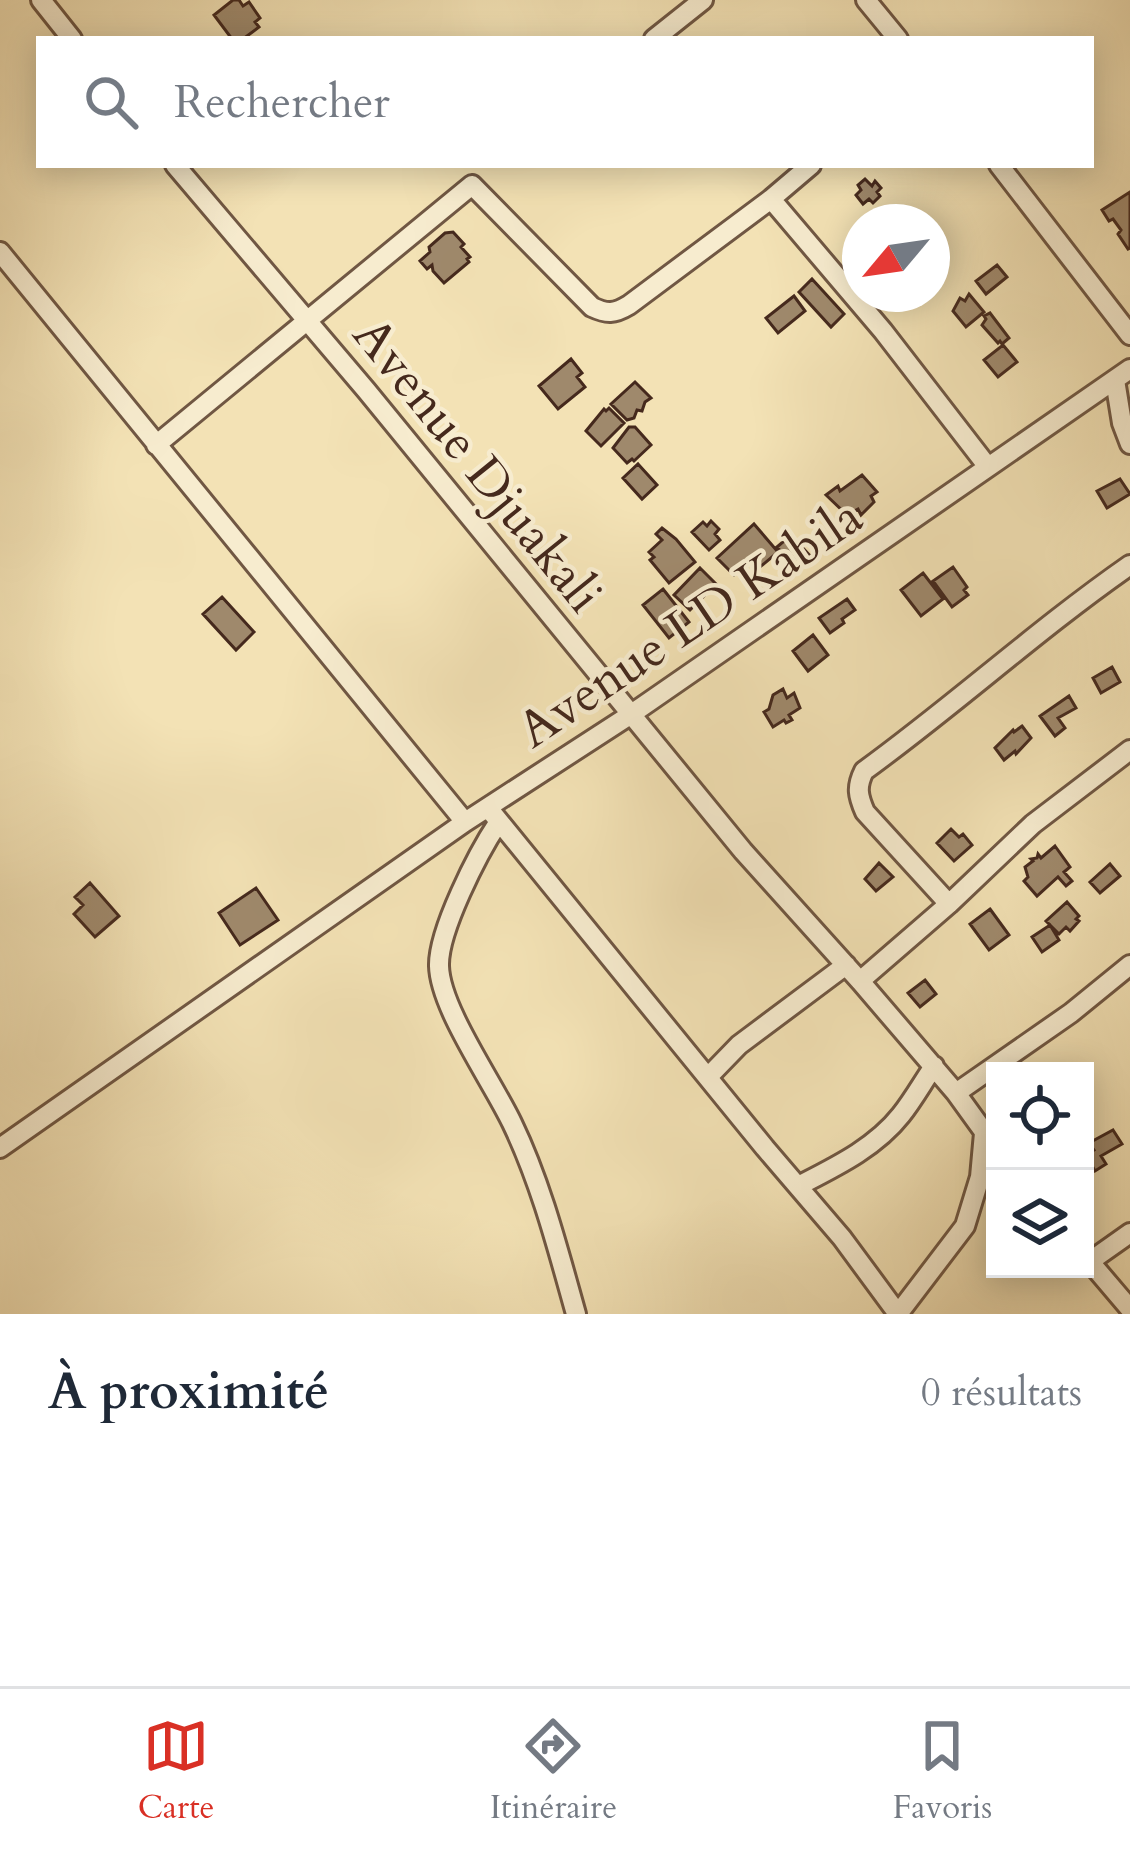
<!DOCTYPE html>
<html lang="fr">
<head>
<meta charset="utf-8">
<style>
	body { margin:0; font-family:Cardo,serif; background:#f6f6f7; color:#1f2937 }
	.controls { position:absolute; right:36px; bottom:36px; display:grid; overflow:hidden; border-radius:0px; box-shadow:0 6px 30px #0003 }
	.controls button { width:108px; height:108px; display:grid; place-items:center; padding:0; border:0; border-bottom:3px solid #e0e1e3; background:#fff; color:#1f2937; font:60px sans-serif }
	.compass { position:absolute; left:842px; top:204px; width:108px; height:108px; border-radius:50%; background:#fff; box-shadow:0 6px 30px #0003; rotate:241deg }
	.list { margin:0; padding:0; list-style:none }
	h2 { display:flex; justify-content:space-between; align-items:center; height:156px; margin:0; padding:0 48px; font-size:51px }
	h2 small { font-size:39px; font-weight:400; color:#747a83 }
	.icon { flex:none; width:66px; height:66px; fill:none; stroke:currentColor; stroke-width:2; stroke-linecap:round; stroke-linejoin:round }
	.map { position:relative; flex:none; width:1130px; height:1314px; overflow:hidden }
	.search { position:absolute; background:#fff; box-shadow:0 6px 30px #0003; left:36px; right:36px; top:36px; height:132px; display:flex; align-items:center; gap:30px; box-sizing:border-box; padding:0 42px; border-radius:0px; color:#747a83; font-size:45px }
	.sheet { height:372px; background:#fff }
	nav { display:flex; justify-content:space-around; align-items:center; box-sizing:border-box; height:168px; border-top:3px solid #e0e1e3; background:#fff; font-size:33px; color:#747a83 }
	nav a { display:grid; justify-items:center; gap:6px }
	nav .on { color:#d93025 }
	.map>svg:first-child { display:block }
	.building { fill:#9f896c; stroke:#45291d; stroke-width:3 }
	.lines { fill:none; stroke-linecap:round; stroke-linejoin:round }
	.minor-casing { stroke:#705743; stroke-width:24 }
	.minor { stroke:#f7eccf; stroke-width:18 }
	.labels { text-anchor:middle; stroke-width:9; stroke-linejoin:round; paint-order:stroke }
	.street-label { font-size:51px; fill:#45291d; stroke:#f7eccf }
</style>
</head>
<body>
<div class="map">
<svg width="1130" height="1314" viewBox="0 0 1130 1314">
	<rect width="100%" height="100%" fill="#f3e2b5"/>
	<filter id="stains"><feTurbulence type="fractalNoise" baseFrequency=".00167" numOctaves="4"/><feColorMatrix values="0 0 0 0 .2 0 0 0 0 .09 0 0 0 0 .02 0 0 0 .5 -.17"/></filter>
	<radialGradient id="worn" r=".72"><stop offset=".6" stop-color="#630" stop-opacity="0"/><stop offset="1" stop-color="#630" stop-opacity=".3"/></radialGradient>
	<path class="building" d="M233,0h6l4,6 6,-4 11,16 -5,4 4,5 -16,12h-11l-18,-24z
		M865,179l7,7 3,-5 6,7 -4,4 3,4 -7,7 -4,-4 -6,5 -7,-9 5,-5 -3,-5z
		M1130,192v56l-2,1 -10,-15 3,-4 -8,-11 -4,2 -7,-11z
		M453,232l11,12 -3,3 9,10 -3,2 2,3 -25,21 -11,-12 -1,-6 -5,4 -7,-8 10,-9 -1,-5 16,-14z
		M997,265l10,12 -21,17 -10,-13z
		M812,279l32,35 -13,13 -32,-35z
		M969,294l15,18 -18,15 -13,-16 7,-13 5,3z
		M794,296l11,15 -27,22 -12,-15z
		M990,313l19,25 -7,6 -2,-3 -2,2 -16,-18 4,-6 -2,-3z
		M1003,345l14,17 -19,15 -14,-17z
		M571,359l11,14 -5,4 8,10 -27,22 -19,-23z
		M635,382l16,16 -6,4 -3,9 -5,-1 -3,8 -7,2 -16,-16z
		M609,408l15,15 -23,23 -15,-15 18,-22 2,2z
		M629,427h6l16,18 -17,16 -2,-2 -5,4 -14,-15z
		M638,464l19,21 -15,14 -19,-21z
		M862,475l15,17 -6,4 3,6 -13,13 -3,-6 -11,6 -21,-20 12,-9 2,5z
		M1120,479l10,15 -23,14 -10,-17z
		M711,521l8,8 -4,5 5,6 -11,10 -17,-18 11,-10 4,4z
		M754,524l24,28 -18,15 -7,-8 -19,16 -17,-17z
		M662,528l14,11 19,23 -26,21 -19,-23 4,-3 -5,-5 13,-12 -6,-6z
		M791,535l21,23 -14,13 -21,-24z
		M953,567l14,20 -3,3 4,5 -16,12 -19,-26z
		M700,568l16,16 -26,26 -16,-15z
		M923,573l20,26 -22,17 -20,-26z
		M663,589l26,33 -20,16 -26,-33z
		M222,597l32,35 -18,18 -33,-36z
		M847,599l8,11 -13,9 2,4 -14,10 -11,-15z
		M813,635l15,20 -20,16 -15,-20z
		M1112,667l8,15 -19,11 -8,-15z
		M783,689l4,9 7,-5 6,15 -11,7 3,5 -6,3 -2,-3 -11,7 -9,-15 5,-3 4,-14z
		M1069,696l7,12 -18,10 7,10 -10,8 -15,-20z
		M1022,726l9,12 -15,16 -1,-3 -11,9 -9,-12 18,-18 1,2z
		M951,829l8,8 4,-3 9,11 -18,16 -17,-18z
		M1055,846l15,21 -6,5 8,9 -6,5 -8,-9 -21,19 -13,-15 4,-4 -3,-10 8,-6 -2,-2 6,-1 1,-4 3,4z
		M879,863l14,14 -17,14 -11,-12z
		M1110,864l10,12 -20,17 -10,-11z
		M90,883l29,33 -24,21 -21,-23 9,-9 -8,-8z
		M256,888l22,32 -38,25 -21,-32z
		M1067,902l12,14 -3,3 3,2 -9,10 -4,-4 -7,7 -13,-13z
		M990,909l19,26 -20,15 -19,-26z
		M1050,925l9,15 -17,12 -10,-15z
		M925,980l11,14 -16,13 -12,-14z
		M1113,1130l9,14 -21,12 5,8 -11,7 -9,-16 8,-5 -5,-7z"/>
	<g class="lines">
		<g class="minor-casing">
			<path id="minor" d="M41,0l31,39
				M866,0l32,39
				M654,39l49,-39
				M175,165l191,225 377,461 117,130 96,112 39,54
				M999,165l131,170
				M771,199l112,132 105,136
				M0,252l465,570
				M1115,380l7,43 8,21
				M156,445l316,-260 120,122c15,7 22,7 37,-2l142,-106 40,-34
				M489,809l276,339 77,90 56,76
				M498,823c-20,30 -60,108 -59,143 1,42 53,115 73,157 29,60 46,127 64,191
				M949,904l-84,-92c-7,-16 -9,-25 -1,-41 91,-66 174,-142 266,-206
				M860,981l89,-77 84,-80 97,-74
				M708,1077l31,-32 107,-80
				M956,1093l115,-80 59,-48
				M0,1148l465,-326 165,-107 500,-346
				M798,1186c37,-19 77,-38 103,-71 12,-15 22,-33 33,-49
				M1085,1256l45,53
				M1089,1262l41,-29
				M898,1314l67,-88 15,-49 4,-44"/>
		</g>
		<use href="#minor" class="minor"/>
	</g>
	<g class="labels">
		<g class="street-label">
			<text transform="translate(479 464) rotate(51)" y="18">Avenue Djuakali</text>
			<text transform="translate(689 622) rotate(-34)" y="18">Avenue LD Kabila</text>
		</g>
	</g>
	<rect width="100%" height="100%" filter="url(#stains)"/>
	<rect width="100%" height="100%" fill="url(#worn)"/>
</svg>
<div class="controls">
<button><svg class="icon" aria-label="locate" viewBox="0 0 24 24"><circle cx="12" cy="12" r="6"/><path d="M12 2v4M12 18v4M2 12h4M18 12h4"/></svg></button>
<button><svg class="icon" aria-label="layers" viewBox="0 0 24 24"><path d="M12 4l9 5-9 5-9-5zM3 14l9 5 9-5"/></svg></button>
</div>
<svg class="compass" viewBox="-18 -18 36 36"><path d="M0-13l5 13h-10z" fill="#e53935"/><path d="M0 13l5-13h-10z" fill="#747a83"/></svg>
<div class="search"><svg class="icon" aria-label="search" viewBox="0 0 24 24"><circle cx="10" cy="10" r="6"/><path d="M15 15l6 6"/></svg>Rechercher</div>
</div>
<section class="sheet">
<h2>À proximité<small>0 résultats</small></h2>
<ul class="list">
</ul>
</section>
<nav>
<a class="on"><svg class="icon" aria-label="map" viewBox="0 0 24 24"><path d="M3 6l6-2 6 2 6-2v14l-6 2-6-2-6 2zM9 4v14M15 6v14"/></svg>Carte</a>
<a><svg class="icon" aria-label="directions" viewBox="0 0 24 24"><path d="M12 3l9 9-9 9-9-9zM9 14v-3h6M13 9l2 2-2 2"/></svg>Itinéraire</a>
<a><svg class="icon" aria-label="saved" viewBox="0 0 24 24"><path d="M7 4h10v16l-5-4-5 4z"/></svg>Favoris</a>
</nav>
</body>
</html>
